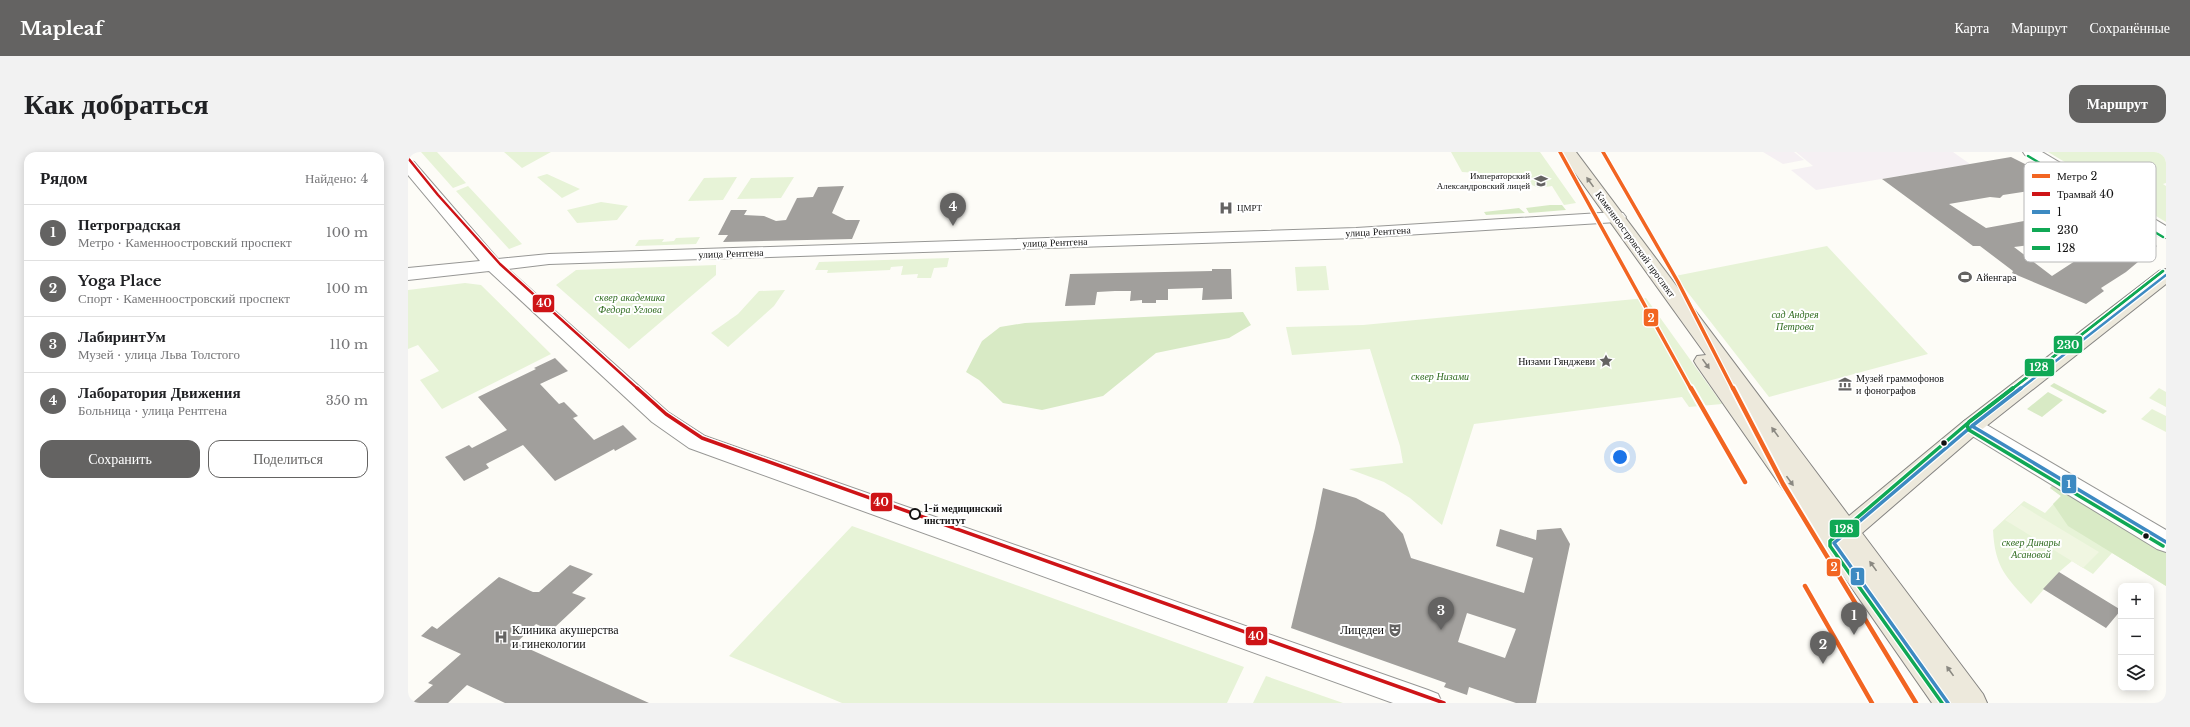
<!DOCTYPE html>
<html lang="ru">
<head>
<meta charset="utf-8">
<style>
	body { margin:0; font-family:"Libre Baskerville",serif; background:#f2f2f2; color:#202124 }
	.controls { position:absolute; right:12px; bottom:12px; display:grid; overflow:hidden; border-radius:8px; box-shadow:0 2px 10px #0003 }
	.controls button { width:36px; height:36px; display:grid; place-items:center; padding:0; border:0; border-bottom:1px solid #e0e0e0; background:#fff; color:#202124; font:20px sans-serif }
	.you { position:absolute; left:1212px; top:305px; width:14px; height:14px; margin:-10px; border:3px solid #fff; border-radius:50%; background:#1a73e8; box-shadow:0 0 0 6px #1a73e833 }
	.badge { display:grid; place-items:center; width:26px; height:26px; border-radius:50%; background:#646362; color:#fff; font-size:13px; font-weight:700 }
	.pin { position:absolute; translate:-50% -33px; filter:drop-shadow(0 1px 2px #0008) }
	.pin::after { content:''; position:absolute; top:21px; width:14px; height:12px; background:inherit; clip-path:polygon(0 0,100% 0,50% 100%) }
	.list { margin:0; padding:0; list-style:none }
	h2 { display:flex; justify-content:space-between; align-items:center; height:52px; margin:0; padding:0 16px; font-size:17px }
	h2 small { font-size:13px; font-weight:400; color:#757577 }
	.list li { display:grid; grid-template-columns:26px 1fr auto; gap:12px; align-items:center; box-sizing:border-box; height:56px; padding:0 16px; border-top:1px solid #e0e0e0 }
	.list b { display:block; font-size:15px; white-space:nowrap }
	.list p { margin:0; font-size:13px; white-space:nowrap; color:#757577 }
	.list em { font-size:13px; font-style:normal; color:#757577 }
	.actions { display:flex; gap:8px; padding:12px 16px }
	.actions a { flex:1; padding:9px 0; border:1px solid #646362; border-radius:12px; text-align:center; font-size:14px; color:#646362 }
	.actions .main { background:#646362; color:#fff }
	.icon { flex:none; width:22px; height:22px; fill:none; stroke:currentColor; stroke-width:2; stroke-linecap:round; stroke-linejoin:round }
	.map { position:relative; flex:none; width:1758px; height:551px; overflow:hidden; border-radius:12px }
	header { display:flex; align-items:center; gap:24px; box-sizing:border-box; height:56px; padding:0 20px; background:#646362; color:#fff }
	header strong { font-size:19px }
	nav { display:flex; gap:22px; margin-inline-start:auto; font-size:14px }
	.intro { display:flex; align-items:center; justify-content:space-between; box-sizing:border-box; height:96px; padding:0 24px }
	h1 { margin:0; font-size:28px }
	.button { padding:10px 18px; border-radius:12px; background:#646362; color:#fff; font-size:14px; font-weight:700 }
	main { display:flex; gap:24px; padding:0 24px }
	aside { flex:1; background:#fff; border-radius:12px; box-shadow:0 2px 10px #0003 }
	.map>svg:first-child { display:block }
	.industrial { fill:#f5f0f3 }
	.green { fill:#e7f3d7 }
	.forest { fill:#d8eac5 }
	.pitch { fill:#f0f6e1 }
	.building { fill:#a19f9c; fill-rule:evenodd }
	.lines { fill:none; stroke-linecap:round; stroke-linejoin:round }
	.minor-casing { stroke:#979795; stroke-width:2 }
	.major-casing { stroke:#858482; stroke-width:2 }
	.minor { fill:#fffffe; fill-rule:evenodd }
	.major { fill:#ede9dc; fill-rule:evenodd }
	.bus-1-far1-casing { stroke:#fff; stroke-width:5 }
	.bus-1-casing { stroke:#fff; stroke-width:6 }
	.bus-2-far1-casing { stroke:#fff; stroke-width:5 }
	.bus-2-casing { stroke:#fff; stroke-width:6 }
	.bus-3-far1-casing { stroke:#fff; stroke-width:5 }
	.bus-3-casing { stroke:#fff; stroke-width:6 }
	.bus-1-far1 { stroke:#3d8ac2; stroke-width:2.5 }
	.bus-1 { stroke:#3d8ac2; stroke-width:3.5 }
	.bus-2-far1 { stroke:#10a855; stroke-width:2.5 }
	.bus-2 { stroke:#10a855; stroke-width:3.5 }
	.bus-3-far1 { stroke:#10a855; stroke-width:2.5 }
	.bus-3 { stroke:#10a855; stroke-width:3.5 }
	.tram-1-far1-casing { stroke:#fff; stroke-width:5 }
	.tram-1-casing { stroke:#fff; stroke-width:6 }
	.tram-1-far1 { stroke:#ce1417; stroke-width:2.5 }
	.tram-1 { stroke:#ce1417; stroke-width:3.5 }
	.metro-1-far1-casing { stroke:#fff; stroke-width:6 }
	.metro-1-casing { stroke:#fff; stroke-width:8 }
	.metro-1-far1 { stroke:#f26522; stroke-width:3.5 }
	.metro-1 { stroke:#f26522; stroke-width:4.5 }
	.oneway { fill:#8a8881 }
	.bus-dot { fill:#111; stroke:#fff; stroke-width:1.5 }
	.stop-dot { fill:#fff; stroke:#111; stroke-width:2 }
	.labels { text-anchor:middle; stroke-width:4; stroke-linejoin:round; paint-order:stroke }
	.far-poi-label { font-size:9px; fill:#111; stroke:#fff; text-anchor:end }
	.street-label { font-size:10px; fill:#111; stroke:#fff }
	.poi-label { font-size:10px; fill:#111; stroke:#fff; text-anchor:start }
	.park-label { font-size:10px; font-style:italic; fill:#2f6b1f; stroke:#fff }
	.stop-label { font-size:10px; font-weight:bold; fill:#111; stroke:#fff; text-anchor:start }
	.near-poi-label { font-size:12px; fill:#111; stroke:#fff; text-anchor:start }
	.key { fill:#fff; stroke:#b8b8b8; stroke-width:1 }
	.key-label { font-size:11px; fill:#111 }
	.line-badge { stroke:#fff; stroke-width:1.5 }
	.badge-label { font-size:11px; text-anchor:middle; font-weight:bold; fill:#fff }
</style>
</head>
<body>
<header>
<strong>Mapleaf</strong>
<nav><a>Карта</a><a>Маршрут</a><a>Сохранённые</a></nav>
</header>
<div class="intro"><h1>Как добраться</h1><a class="button">Маршрут</a></div>
<main>
<aside>
<h2>Рядом<small>Найдено: 4</small></h2>
<ul class="list">
<li><span class="badge">1</span><div><b>Петроградская</b><p>Метро · Каменноостровский проспект</p></div><em>100 m</em></li>
<li><span class="badge">2</span><div><b>Yoga Place</b><p>Спорт · Каменноостровский проспект</p></div><em>100 m</em></li>
<li><span class="badge">3</span><div><b>ЛабиринтУм</b><p>Музей · улица Льва Толстого</p></div><em>110 m</em></li>
<li><span class="badge">4</span><div><b>Лаборатория Движения</b><p>Больница · улица Рентгена</p></div><em>350 m</em></li>
</ul>
<div class="actions"><a class="main">Сохранить</a><a>Поделиться</a></div>
</aside>
<div class="map">
<svg width="1758" height="551" viewBox="0 0 1758 551">
	<rect width="100%" height="100%" fill="#fdfcf7"/>
	<path class="industrial" d="M1355,0h31l10,8 -21,4z
		M1388,0h157l17,12 -154,26 -25,-20 22,-4z"/>
	<path class="green" d="M13,0h16l29,31 -13,5z
		M96,0h47l-29,16z
		M1043,0h89l36,51 -12,2 -12,-19 -13,2 -31,-13 -46,-3z
		M1640,0h118v31l-3,1 3,2v36z
		M139,22l33,15 -18,9 -25,-21z
		M329,25l-14,23 -35,1 16,-23z
		M386,25l-13,21 -44,1 14,-21z
		M60,34l54,58 -13,5 -53,-58z
		M193,50l27,4 -11,14 -40,3 -10,-13z
		M292,85l-4,7 -61,2 4,-6 25,-1 -2,3 12,-1 2,-3z
		M1419,94l101,108 -159,43 -94,-121z
		M541,106l-2,9 -13,1 -3,10h-14l1,-4 -17,1 2,-9 -12,1 -1,3 -63,3 1,-3h-13l4,-8z
		M308,113v10l-87,74 -73,-64 20,-15z
		M918,114l3,24 -32,1 -2,-24z
		M57,131l16,2 70,69 -109,55 -22,-29 19,-9 -21,-26 -10,4v-59z
		M377,138l-11,16 -46,41 -17,-14 27,-19 21,-23z
		M1238,146l76,106 -33,3 -7,-10 -208,27 -32,101 -32,-27 -26,-16 -35,-13 54,-6 -3,-17 -30,-97 -78,6 -6,-28 77,-2z
		M1751,236l7,4v15l-17,-9z
		M1744,257l14,7v16l-25,-13z
		M1645,333l113,68v33l-54,-33 -19,21 -21,-13 -13,11 -28,32c-25,-27 -36,-36 -38,-74l31,-29 21,12 16,-17 -11,-8z
		M444,374l392,141 -17,36h-385l-113,-47z
		M858,524l77,27h-90z"/>
	<path class="forest" d="M1142,53h12l4,5 -37,3 -3,-5z
		M1111,56l6,5 -39,2 -2,-3z
		M835,160l8,13 -22,13 -73,15 -53,43 -61,14 -39,-7 -24,-23 -13,-8 16,-31 18,-14 25,-4z
		M1646,231l53,28 -4,3 -53,-28z
		M1640,240l15,8 -21,17 -15,-8z
		M1645,333l113,68v33l-98,-60 -15,-22 8,-8 -11,-8z"/>
	<path class="pitch" d="M1613,353l78,47 -16,16 -78,-48z"/>
	<path class="building" d="M1603,5l22,11 9,2v4l20,12 -59,9 -3,3 -10,-1 -41,7 37,24 38,-7 3,-4 9,3 60,-10 15,6 46,30 -31,26 -25,16 3,3 -18,13 -74,-31 1,-2 -33,-25h-7l-91,-67zM1707,83l-63,41 -38,-29 23,-3 -3,-8 23,5z
		M436,34l-12,27 14,7h14l-8,19 -129,3 5,-7h-10l13,-25h16l-3,5 20,1 12,5 10,-1 11,-22 16,-1 5,-10z
		M804,117h19l1,30 -30,1 1,-12 -35,1v11h-12v3h-14v-3l-12,1 1,-10h-16l-18,1 -2,13 -30,1 5,-32 142,-3z
		M147,206l13,13 -28,13 19,20 5,-2 14,14 -5,2 21,22 29,-15 14,14 -22,12 -1,-2 -59,32 -32,-36 -37,19 3,4 -25,13 -19,-24 24,-12 3,3 35,-18 -29,-33 58,-28 -2,-1z
		M915,336l33,10 28,15 19,21 8,24 113,35 9,-35 -37,-12 4,-17 36,11 1,-10 24,-2 9,16 -34,159h-20l-47,-16 -2,8 -23,-8 2,-4 -155,-55 24,-100zM1059,461l49,16 -11,29 -47,-16z
		M162,413l23,9 -21,19 14,5 -33,31 -4,1 -13,-6 -20,19 133,60h-144l-38,-18 -19,18h-36l21,-18 -5,-2 33,-29 -40,-18 11,-10 5,3 62,-52 34,15h6z
		M1651,420l62,38 -15,18 -63,-39z"/>
	<g class="lines">
		<g class="minor-casing">
			<path id="minor" d="M1615,0h19l124,74v12l-6,-1 -135,-82z
				M0,8l6,2 84,97 51,-5 807,-26 261,-16 6,1 3,4 -3,4 -6,1 -261,16 -807,26 -41,5 160,143 37,24 723,254 10,4 4,9h-49l-704,-255 -37,-26 -163,-151 -81,9v-12l72,-7 -72,-86z
				M1564,266l8,3 186,109v22l-9,-3 -193,-118 -3,-5 3,-5z"/>
		</g>
		<g class="major-casing">
			<path id="major" d="M1152,0h16l273,364 115,-95 195,-150 7,-2v15l-186,147 -118,102 121,161 4,9h-55l-235,-337 -3,-5 3,-5 9,-1z"/>
		</g>
		<use href="#minor" class="minor"/>
		<use href="#major" class="major"/>
		<g class="bus-1-far1-casing">
			<path id="bus-1-far1" d="M1612,237l146,-114"/>
		</g>
		<g class="bus-1-casing">
			<path id="bus-1" d="M1564,274l194,116
				M1540,551l-114,-160 138,-117 49,-38"/>
		</g>
		<g class="bus-2-far1-casing">
			<path id="bus-2-far1" d="M1620,4l135,81
				M1604,237l151,-118"/>
		</g>
		<g class="bus-2-casing">
			<path id="bus-2" d="M1605,236l-44,34 -2,4 2,4 194,116"/>
		</g>
		<g class="bus-3-far1-casing">
			<path id="bus-3-far1" d="M1604,237l151,-118"/>
		</g>
		<g class="bus-3-casing">
			<path id="bus-3" d="M1534,551l-112,-157v-5l139,-119 44,-34"/>
		</g>
		<use href="#bus-1-far1" class="bus-1-far1"/>
		<use href="#bus-1" class="bus-1"/>
		<use href="#bus-2-far1" class="bus-2-far1"/>
		<use href="#bus-2" class="bus-2"/>
		<use href="#bus-3-far1" class="bus-3-far1"/>
		<use href="#bus-3" class="bus-3"/>
		<g class="tram-1-far1-casing">
			<path id="tram-1-far1" d="M0,6l30,37 62,69 138,125"/>
		</g>
		<g class="tram-1-casing">
			<path id="tram-1" d="M229,236l29,26 36,24 742,265"/>
		</g>
		<use href="#tram-1-far1" class="tram-1-far1"/>
		<use href="#tram-1" class="tram-1"/>
		<g class="metro-1-far1-casing">
			<path id="metro-1-far1" d="M1152,0l131,237
				M1195,0l75,130 55,107"/>
		</g>
		<g class="metro-1-casing">
			<path id="metro-1" d="M1283,236l54,94
				M1325,236l50,96 133,219
				M1397,434l67,117"/>
		</g>
		<use href="#metro-1-far1" class="metro-1-far1"/>
		<use href="#metro-1" class="metro-1"/>
	</g>
	<defs><path id="oneway-solid" d="M-6-.8H1V-3.2L6.5 0L1 3.2V.8H-6Z"/></defs>
	<g class="oneway">
		<use href="#oneway-solid" transform="translate(1182 30) rotate(-126)"/>
		<use href="#oneway-solid" transform="translate(1298 212) rotate(54)"/>
		<use href="#oneway-solid" transform="translate(1367 280) rotate(-126)"/>
		<use href="#oneway-solid" transform="translate(1382 329) rotate(54)"/>
		<use href="#oneway-solid" transform="translate(1465 414) rotate(-126)"/>
		<use href="#oneway-solid" transform="translate(1542 519) rotate(-126)"/>
	</g>
	<defs>
		<g id="university-bare" transform="scale(1.08)"><path d="M0-5L7-2L0 1L-7-2ZM-4 1L0 2.5L4 1V4Q0 6-4 4Z" fill="#646362" stroke="#fff" stroke-width="2.5" paint-order="stroke"/></g>
		<g id="hospital-bare" transform="scale(1.08)"><path d="M-5-5h3v3.5h4V-5h3V5h-3V1.5h-4V5h-3Z" fill="#646362" stroke="#fff" stroke-width="2.5" paint-order="stroke"/></g>
		<g id="stadium-bare" transform="scale(1.08)"><path d="M0-5a6.5 5 0 1 0 0 10a6.5 5 0 1 0 0-10ZM-3.5-1.8h7v3.6h-7Z" fill="#646362" stroke="#fff" stroke-width="2.5" paint-order="stroke"/></g>
		<g id="sight-bare" transform="scale(1.08)"><path d="M0-6L1.8-2.2L6-1.7L2.9 1.2L3.7 5.4L0 3.3L-3.7 5.4L-2.9 1.2L-6-1.7L-1.8-2.2Z" fill="#646362" stroke="#fff" stroke-width="2.5" paint-order="stroke"/></g>
		<g id="museum-bare" transform="scale(1.08)"><path d="M0-6L6-3V-2H-6V-3ZM-5-1h2V3h-2ZM-1-1h2V3h-2ZM3-1h2V3H3ZM-6 4H6V6H-6Z" fill="#646362" stroke="#fff" stroke-width="2.5" paint-order="stroke"/></g>
		<g id="theatre-bare" transform="scale(1.08)"><path d="M-5-5.5Q0-4 5-5.5V0Q5 5 0 6Q-5 5-5 0ZM-3.3-2.5H-1v1.5H-3.3ZM1-2.5H3.3v1.5H1ZM-2.8 1Q0 5.5 2.8 1Z" fill="#646362" stroke="#fff" stroke-width="2.5" paint-order="stroke"/></g>
	</defs>
	<g fill-rule="evenodd">
		<use href="#university-bare" x="1133" y="29"/>
		<use href="#hospital-bare" x="818" y="56"/>
		<use href="#stadium-bare" x="1557" y="125"/>
		<use href="#sight-bare" x="1198" y="209"/>
		<use href="#museum-bare" x="1437" y="232"/>
		<use href="#theatre-bare" x="987" y="478"/>
		<use href="#hospital-bare" x="93" y="485"/>
	</g>
	<g class="bus-dot">
		<circle cx="1536" cy="291" r="3.5"/>
		<circle cx="1738" cy="384" r="3.5"/>
	</g>
	<circle class="stop-dot" cx="507" cy="362" r="5"/>
	<g class="labels">
		<g class="far-poi-label">
			<text x="1122" y="27">Императорский<tspan x="1122" dy="10">Александровский лицей</tspan></text>
			<text x="829" y="59" text-anchor="start">ЦМРТ</text>
		</g>
		<g class="street-label">
			<text transform="translate(970 79) rotate(-3)" y="4">улица Рентгена</text>
			<text transform="translate(647 90) rotate(-2)" y="4">улица Рентгена</text>
			<text transform="translate(1228 92) rotate(54)" y="4">Каменноостровский проспект</text>
			<text transform="translate(323 101) rotate(-2)" y="4">улица Рентгена</text>
		</g>
		<g class="poi-label">
			<text x="1568" y="129">Айенгара</text>
			<text x="1187" y="213" text-anchor="end">Низами Гянджеви</text>
			<text x="1448" y="230">Музей граммофонов<tspan x="1448" dy="12">и фонографов</tspan></text>
		</g>
		<g class="park-label">
			<text x="222" y="149">сквер академика<tspan x="222" dy="12">Федора Углова</tspan></text>
			<text x="1387" y="166">сад Андрея<tspan x="1387" dy="12">Петрова</tspan></text>
			<text x="1032" y="228">сквер Низами</text>
			<text x="1623" y="394">сквер Динары<tspan x="1623" dy="12">Асановой</tspan></text>
		</g>
		<g class="stop-label">
			<text x="516" y="360">1-й медицинский<tspan x="516" dy="12">институт</tspan></text>
		</g>
		<g class="near-poi-label">
			<text x="104" y="482">Клиника акушерства<tspan x="104" dy="14">и гинекологии</tspan></text>
			<text x="976" y="482" text-anchor="end">Лицедеи</text>
		</g>
	</g>
	<rect x="1616" y="10" width="132" height="100" rx="6" class="key"/>
	<rect x="1624" y="22" width="18" height="4" fill="#f26522"/>
	<rect x="1624" y="40" width="18" height="4" fill="#ce1417"/>
	<rect x="1624" y="58" width="18" height="4" fill="#3d8ac2"/>
	<rect x="1624" y="76" width="18" height="4" fill="#10a855"/>
	<rect x="1624" y="94" width="18" height="4" fill="#10a855"/>
	<g class="key-label">
		<text x="1649" y="28">Метро 2</text>
		<text x="1649" y="46">Трамвай 40</text>
		<text x="1649" y="64">1</text>
		<text x="1649" y="82">230</text>
		<text x="1649" y="100">128</text>
	</g>
	<g class="line-badge">
		<rect x="124" y="142" width="23" height="19" rx="4" fill="#ce1417"/>
		<rect x="1235" y="156" width="16" height="19" rx="4" fill="#f26522"/>
		<rect x="1645" y="183" width="30" height="19" rx="4" fill="#10a855"/>
		<rect x="1616" y="206" width="31" height="19" rx="4" fill="#10a855"/>
		<rect x="1653" y="322" width="16" height="20" rx="4" fill="#3d8ac2"/>
		<rect x="462" y="340" width="23" height="20" rx="4" fill="#ce1417"/>
		<rect x="1421" y="367" width="31" height="19" rx="4" fill="#10a855"/>
		<rect x="1418" y="406" width="15" height="19" rx="4" fill="#f26522"/>
		<rect x="1442" y="415" width="15" height="19" rx="4" fill="#3d8ac2"/>
		<rect x="837" y="474" width="23" height="20" rx="4" fill="#ce1417"/>
	</g>
	<g class="badge-label">
		<text x="136" y="155">40</text>
		<text x="1243" y="170">2</text>
		<text x="1660" y="197">230</text>
		<text x="1631" y="219">128</text>
		<text x="1661" y="336">1</text>
		<text x="473" y="354">40</text>
		<text x="1436" y="381">128</text>
		<text x="1426" y="419">2</text>
		<text x="1450" y="428">1</text>
		<text x="848" y="488">40</text>
	</g>
</svg>
<div class="controls">
<button>+</button>
<button>−</button>
<button><svg class="icon" aria-label="layers" viewBox="0 0 24 24"><path d="M12 4l9 5-9 5-9-5zM3 14l9 5 9-5"/></svg></button>
</div>
<div class="you"></div>
<div class="pin badge" style="left:1446px;top:483px">1</div>
<div class="pin badge" style="left:1415px;top:512px">2</div>
<div class="pin badge" style="left:1033px;top:478px">3</div>
<div class="pin badge" style="left:545px;top:74px">4</div>
</div>
</main>
</body>
</html>
